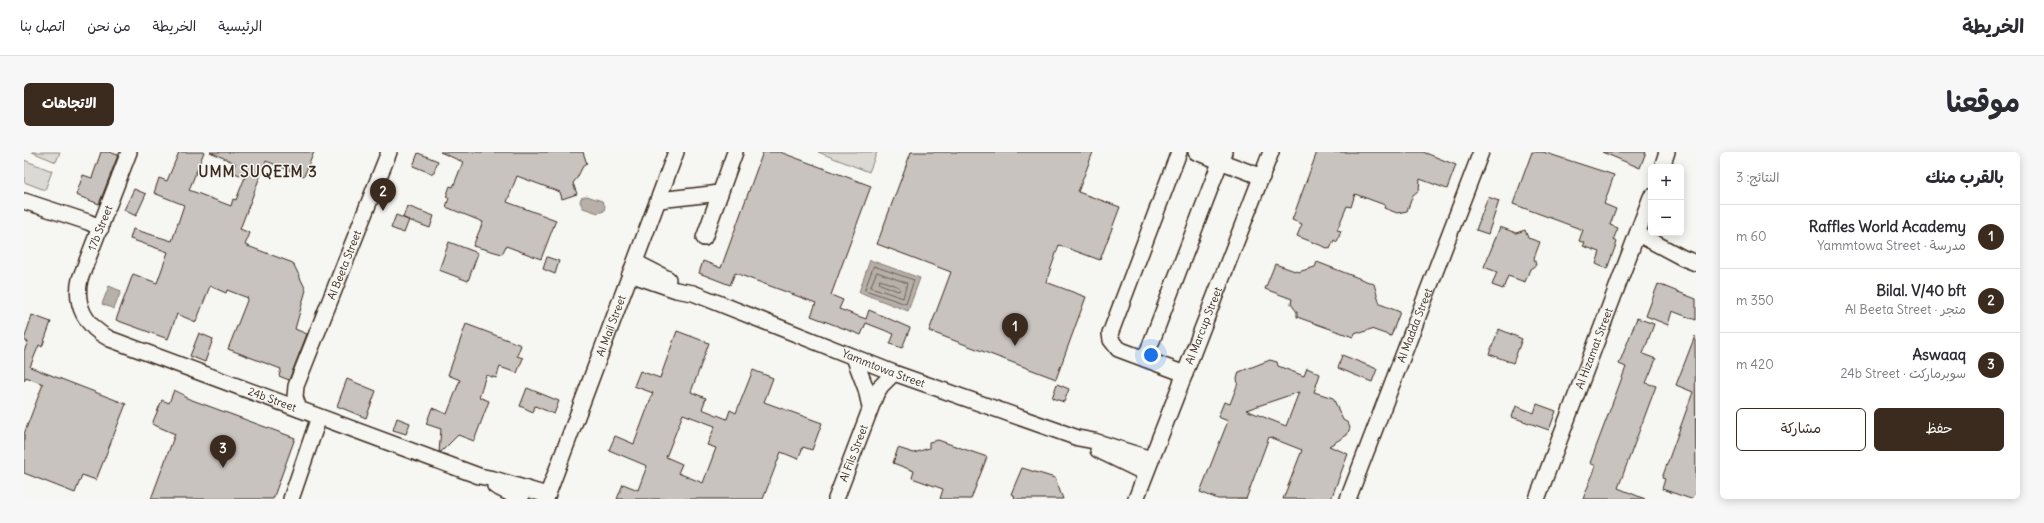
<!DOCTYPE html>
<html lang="ar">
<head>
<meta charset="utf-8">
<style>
	body { margin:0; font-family:Delius,"Playpen Sans Arabic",sans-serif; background:#f7f7f7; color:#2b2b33; direction:rtl }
	.controls { position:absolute; right:12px; top:12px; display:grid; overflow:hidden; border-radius:6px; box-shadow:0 2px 10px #0003 }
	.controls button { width:36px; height:36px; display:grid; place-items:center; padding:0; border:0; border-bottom:1px solid #e1e1e2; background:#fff; color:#2b2b33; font:20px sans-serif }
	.you { position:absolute; left:1127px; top:203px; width:14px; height:14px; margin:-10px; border:3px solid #fff; border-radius:50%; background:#1a73e8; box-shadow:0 0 0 6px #1a73e833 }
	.badge { display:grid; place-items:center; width:26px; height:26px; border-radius:50%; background:#3b2a1e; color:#fff; font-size:13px; font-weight:700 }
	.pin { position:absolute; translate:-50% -33px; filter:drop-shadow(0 1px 2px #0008) }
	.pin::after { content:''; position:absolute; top:21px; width:14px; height:12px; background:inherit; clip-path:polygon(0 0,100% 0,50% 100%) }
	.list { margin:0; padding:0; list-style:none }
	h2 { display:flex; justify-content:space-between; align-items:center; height:52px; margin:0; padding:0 16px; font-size:17px }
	h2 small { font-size:13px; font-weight:400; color:#7c7c81 }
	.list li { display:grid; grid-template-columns:26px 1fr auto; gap:12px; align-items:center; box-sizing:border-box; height:64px; padding:0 16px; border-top:1px solid #e1e1e2 }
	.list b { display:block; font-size:15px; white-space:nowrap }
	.list p { margin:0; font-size:13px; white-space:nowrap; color:#7c7c81 }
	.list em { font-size:13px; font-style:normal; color:#7c7c81 }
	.actions { display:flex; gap:8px; padding:12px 16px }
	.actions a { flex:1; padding:9px 0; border:1px solid #3b2a1e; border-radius:6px; text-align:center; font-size:14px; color:#3b2a1e }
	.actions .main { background:#3b2a1e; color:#fff }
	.map { position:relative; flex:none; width:1672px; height:347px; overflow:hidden; direction:ltr; border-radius:6px }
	header { display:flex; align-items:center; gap:24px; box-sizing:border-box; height:56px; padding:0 20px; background:#fff; border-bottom:1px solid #e1e1e2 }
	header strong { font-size:19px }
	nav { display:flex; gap:22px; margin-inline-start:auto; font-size:14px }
	.intro { display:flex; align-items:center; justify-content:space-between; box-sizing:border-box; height:96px; padding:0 24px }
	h1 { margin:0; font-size:28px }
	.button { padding:10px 18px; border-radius:6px; background:#3b2a1e; color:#fff; font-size:14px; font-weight:700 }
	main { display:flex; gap:24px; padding:0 24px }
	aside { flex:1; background:#fff; border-radius:6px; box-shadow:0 2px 10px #0003 }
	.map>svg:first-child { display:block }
	.green { fill:#dad9d3; stroke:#8a8278 }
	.water { fill:#b6b0a9; stroke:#857a71 }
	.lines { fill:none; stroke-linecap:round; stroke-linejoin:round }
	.shore { stroke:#6c6056; stroke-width:1 }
	.building { fill:#c8c3be; stroke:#3b2a1e; fill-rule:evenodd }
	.minor-casing { stroke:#3b2a1e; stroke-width:18 }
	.minor { stroke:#f6f6f2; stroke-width:15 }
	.labels { text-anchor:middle; stroke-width:3; stroke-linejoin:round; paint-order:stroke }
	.street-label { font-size:11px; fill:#3b2a1e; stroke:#f6f6f2 }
	.district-label { font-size:15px; font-weight:bold; letter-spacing:1px; fill:#3b2a1e; stroke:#f6f6f2 }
</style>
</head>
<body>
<header>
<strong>الخريطة</strong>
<nav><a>الرئيسية</a><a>الخريطة</a><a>من نحن</a><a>اتصل بنا</a></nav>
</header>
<div class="intro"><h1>موقعنا</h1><a class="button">الاتجاهات</a></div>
<main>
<aside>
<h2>بالقرب منك<small>النتائج: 3</small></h2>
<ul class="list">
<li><span class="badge">1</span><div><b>Raffles World Academy</b><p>مدرسة · Yammtowa Street</p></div><em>60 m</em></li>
<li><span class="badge">2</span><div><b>Bilal. V/40 bft</b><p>متجر · Al Beeta Street</p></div><em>350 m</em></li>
<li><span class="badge">3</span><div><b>Aswaaq</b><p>سوبرماركت · 24b Street</p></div><em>420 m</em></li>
</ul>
<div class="actions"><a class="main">حفظ</a><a>مشاركة</a></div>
</aside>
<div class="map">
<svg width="1672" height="347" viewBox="0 0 1672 347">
	<rect width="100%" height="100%" fill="#f6f6f2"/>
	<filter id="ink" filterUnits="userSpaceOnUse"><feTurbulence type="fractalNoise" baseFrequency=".025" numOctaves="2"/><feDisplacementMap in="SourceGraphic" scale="8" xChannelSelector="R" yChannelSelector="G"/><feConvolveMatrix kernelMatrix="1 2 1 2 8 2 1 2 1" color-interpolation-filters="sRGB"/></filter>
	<g filter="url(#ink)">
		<path class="green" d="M8,0h28l-4,10z
			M794,0h59l-8,20z
			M0,8l28,11 -7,19 -21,-8z"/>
		<path class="water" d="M563,44l15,5 3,5 -1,5 -6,2 -15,-5 -3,-6 1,-4z
			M846,108l50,18 -12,33 -49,-19z
			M85,134l12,5 -7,18 -12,-5z"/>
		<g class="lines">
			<path class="shore" d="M850,114l40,14 -8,24 -41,-14z
				M853,120l30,11 -4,15 -32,-11z
				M856,128l19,7 1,3 -2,1 -18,-7z"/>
		</g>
		<path class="building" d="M77,0h8l9,3 -19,49 -23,-9 7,-20 9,3z
			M155,0h25l-15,38 42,16 2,-7 3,1 9,-23 -13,-5 3,-9 -25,-11h104l-10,24 -38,-15 -26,68 10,4 -5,12 48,18 13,27 -11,39 12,5 -18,46 -10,-4 2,-7 -53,-20 20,-51 -21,-8 -1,3 -16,-7 -14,36 -19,-8 -9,25 -52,-19 17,-46 24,9 11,-31 -38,-13 3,-10 39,12 12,-36 -30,-12 5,-15 8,3z
			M416,0h143l4,12 -4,2 -6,12 -4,5 4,11 -15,5 -2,-7 -43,-16 -10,26 49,18 -15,39 -35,-13 -4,8 -29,-8 10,-24 -37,-15 3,-9 -3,-1 4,-11 3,1 10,-25z
			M739,0h17l91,34 -40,109 12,5 -4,9 27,10 3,-9 41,18 -8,20 -12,-4 4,-10 -28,-11 -5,12 -50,-19 5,-13 -81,-30 -5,12 -31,-12 4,-12 18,7z
			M887,0h182l-15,40 42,15 -20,53 -41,-15 -13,37 40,15 -30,82 -127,-48 22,-59 -74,-28z
			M1293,0h106l33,13 -9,24 -27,-10 -1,11 -6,5 -6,16 -10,2 -13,-5 1,-3 -30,-11 -4,13 -4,-1 -10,24 4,1 -4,11 -3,-2 -4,9 -33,-13 5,-12 -10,-4z
			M1508,0h11l71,23 -10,29 12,5 -6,16 8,3 -5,12 4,2 -10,27 -11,-5 4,-12 -17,-6 2,-3 -6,-2 4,-11 -70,-26z
			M1578,0h44l-6,16z
			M394,1l20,8 -5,13 -20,-8z
			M110,37l12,5 -10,22 -12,-6z
			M1464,45l11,4 -11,33 -12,-4z
			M383,54l27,10 -4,12 -27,-10z
			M372,63l13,5 -5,13 -13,-5z
			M1476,75l16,6 9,-3 3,8 12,4 -6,16 2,7 -6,4 -5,13 -17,-6 -5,13 -11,-4 5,-13 -13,-5z
			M425,90l29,11 -10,28 -29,-11z
			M523,105l12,4 -4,13 -12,-5z
			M1293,110l57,22 6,20 20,8 -9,24 -20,-7 -10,4 -5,-1 -3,5 -56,-20v-5l-6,-8 1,-5 -27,-10 10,-25 23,8 17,-5z
			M1634,132l38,15v21l-24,-9 -4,14 -22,-9z
			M8,163l19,7 -9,25 -3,-2 -9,22 96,37 -30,76 -14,-5 -7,18 -51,-20v-39l19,-50 -17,-7 -2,4v-30l4,-9 -4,-2z
			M1613,166l17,6 -11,30 13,5 -10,24 10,3 -38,102 27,11h-62l13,-33 -6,-3 36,-96 -7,-3z
			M442,172l55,21 -4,11 6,2 -6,15 -17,-6 -4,11 -10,-3 -7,22 10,4 -15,40 -16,-6 -17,17h-2l2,-23 -15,-5 6,-16 15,6 13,-34 -12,-5z
			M1475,177l23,10 -9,24 -24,-9z
			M653,179l32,12 -18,49 15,6 -4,11 25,10 3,-9 6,3 17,-43 20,8 -9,24 58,21 -10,27 -9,-3 -5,12 -17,-7 -18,47h-146l6,-15 15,6 9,-24 -38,-16 6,-14 19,8 19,-51 -19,-7 6,-15 20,7zM659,262l32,12 -8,19 9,3 -13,35 -25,-10 4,-9 -16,-7z
			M175,181l14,6 -8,23 -15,-6z
			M1671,184l1,163h-5l-29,-10 3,-10 -3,-1 31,-86 -17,-7z
			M1318,203l35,14 -5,13 -34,-14z
			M1246,208l7,2 1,4 26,10 3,-8 13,6 -6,18 19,6 10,22 5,3 2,5 -3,7 -18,11 19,8 -17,45h-48l19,-49 -33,-13 -23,62h-28l-18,-7 28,-71 -10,-4 6,-15 6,2 8,-21 -1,-4 2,-7zM1275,240l-13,34 -40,-16z
			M323,227l29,12 -10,27 -29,-12z
			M1033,232l12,5 -5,13 -12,-4z
			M503,236l32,13 -5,13 -19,-8 -2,6 -13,-6z
			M150,238l10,5v2l111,41 -22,61h-122l24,-65 -23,-10 10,-24 7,3z
			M1513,252l19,7 -7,19 -37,-13 4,-11 18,7z
			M373,266l13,5 -4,11 -13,-4z
			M914,288l49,17 -16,42h-31l3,-10 -31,-11 2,-7 -21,-8 5,-15 16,5 15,-5v-6z
			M998,316l33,10 8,21h-49l1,-3 -4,-2z"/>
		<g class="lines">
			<g class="minor-casing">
				<g id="minor">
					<path id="s1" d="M105,0l-49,127c-6,26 6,48 30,60l369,137 15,3 53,16"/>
					<path d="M1155,0l-69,182 1,6 7,9 67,25"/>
					<path d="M1172,0l66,25"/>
					<path d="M1638,15l5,-15"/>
					<path d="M635,48l61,-7"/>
					<path d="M0,49l64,21 13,6"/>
					<path d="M1614,82l45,24 13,5"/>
					<path d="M680,86l31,-86"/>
					<path d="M611,110l33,17"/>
					<path id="s2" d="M606,122l46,16 17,3 201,80 184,65 16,3 57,18"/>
					<path d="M830,205l12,32 4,18"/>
					<path d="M1121,207l79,-207"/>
					<path id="s3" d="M275,257l-4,-12 1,-11 93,-234"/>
					<path d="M1074,298l47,23"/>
					<path d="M471,334l26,13"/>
					<path d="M267,347l28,-82"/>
					<path id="s4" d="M522,347l130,-347"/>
					<path id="s5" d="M812,347l40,-105 5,-8 13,-13"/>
					<path id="s6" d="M1112,347l135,-347"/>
					<path id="s7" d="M1324,347l133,-347"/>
					<path id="s8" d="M1513,347l114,-302"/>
				</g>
			</g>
			<use href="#minor" class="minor"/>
		</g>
	</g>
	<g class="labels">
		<g class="street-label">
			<text transform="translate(76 76) rotate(-68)" y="4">17b Street</text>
			<text dy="4" stroke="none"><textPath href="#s3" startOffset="154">Al Beeta Street</textPath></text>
			<text dy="4" stroke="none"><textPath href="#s4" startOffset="185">Al Mail Street</textPath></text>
			<text dy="4" stroke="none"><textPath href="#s6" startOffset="186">Al Marcup Street</textPath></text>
			<text dy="4" stroke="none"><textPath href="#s7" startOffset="186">Al Madda Street</textPath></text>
			<text dy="4" stroke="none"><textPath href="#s8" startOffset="161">Al Hizamat Street</textPath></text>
			<text dy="4" stroke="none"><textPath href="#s2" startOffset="271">Yammtowa Street</textPath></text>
			<text dy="4" stroke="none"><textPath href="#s1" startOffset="382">24b Street</textPath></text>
			<text dy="4" stroke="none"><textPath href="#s5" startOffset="49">Al Fils Street</textPath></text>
		</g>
		<g class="district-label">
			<text x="234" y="25">UMM SUQEIM 3</text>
		</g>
	</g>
</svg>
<div class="controls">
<button>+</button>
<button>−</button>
</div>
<div class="you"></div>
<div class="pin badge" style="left:991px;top:194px">1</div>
<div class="pin badge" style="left:359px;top:59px">2</div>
<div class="pin badge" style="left:199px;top:316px">3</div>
</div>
</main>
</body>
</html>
